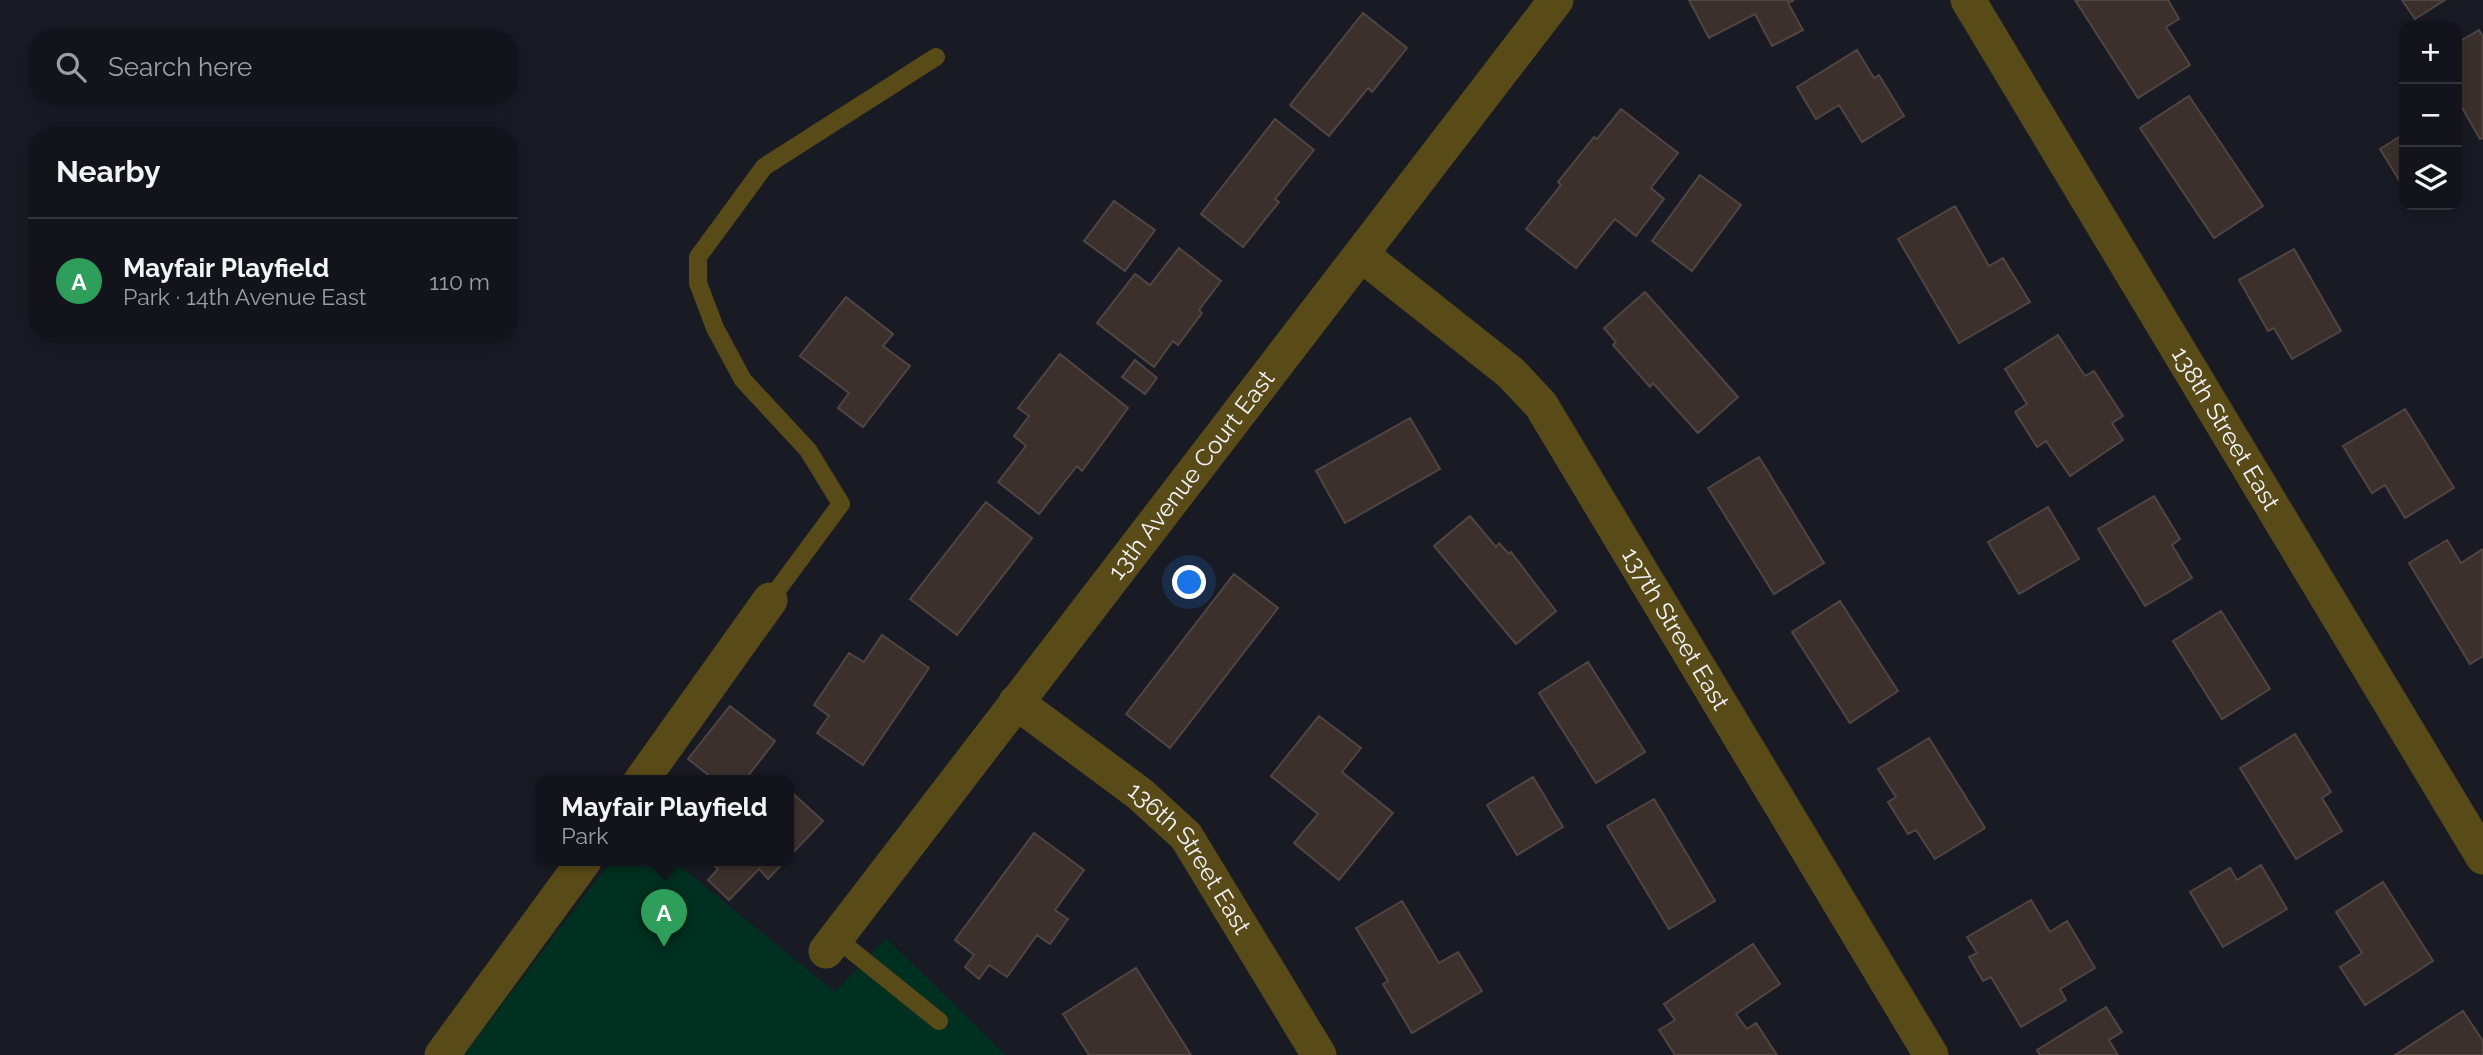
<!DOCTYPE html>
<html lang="en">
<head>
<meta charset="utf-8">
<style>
	body { margin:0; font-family:Raleway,sans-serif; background:#202128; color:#f1f3f6 }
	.controls { position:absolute; right:21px; top:21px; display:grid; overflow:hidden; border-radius:14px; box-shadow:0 4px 18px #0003 }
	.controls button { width:63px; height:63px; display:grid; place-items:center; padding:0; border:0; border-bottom:2px solid #32333a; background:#13141b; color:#f1f3f6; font:35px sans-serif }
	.you { position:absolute; left:1190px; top:583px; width:24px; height:24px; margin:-18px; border:5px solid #fff; border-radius:50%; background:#1a73e8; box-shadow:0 0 0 10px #1a73e833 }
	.badge { display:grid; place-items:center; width:46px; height:46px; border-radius:50%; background:#7c3aed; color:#fff; font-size:23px; font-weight:700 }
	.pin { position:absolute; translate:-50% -58px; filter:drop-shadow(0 2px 4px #0008) }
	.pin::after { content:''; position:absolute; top:37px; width:24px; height:21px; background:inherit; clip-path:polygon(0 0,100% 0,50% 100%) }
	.popup { position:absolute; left:535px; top:775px; width:259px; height:91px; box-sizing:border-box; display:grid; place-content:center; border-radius:14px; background:#13141b; filter:drop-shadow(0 2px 5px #0005); font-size:23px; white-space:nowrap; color:#9d9ea3 }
	.popup b { font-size:26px; color:#f1f3f6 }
	.popup::after { content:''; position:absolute; left:50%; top:100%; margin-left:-14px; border:14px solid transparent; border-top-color:#13141b }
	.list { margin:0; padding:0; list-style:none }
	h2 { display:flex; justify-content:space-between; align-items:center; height:91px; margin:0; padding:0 28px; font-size:30px }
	h2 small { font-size:23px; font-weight:400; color:#9d9ea3 }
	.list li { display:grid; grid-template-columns:46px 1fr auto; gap:21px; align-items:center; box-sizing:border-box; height:126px; padding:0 28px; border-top:2px solid #32333a }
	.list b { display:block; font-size:26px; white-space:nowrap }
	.list p { margin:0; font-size:23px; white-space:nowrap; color:#9d9ea3 }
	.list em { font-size:23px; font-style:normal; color:#9d9ea3 }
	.icon { flex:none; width:38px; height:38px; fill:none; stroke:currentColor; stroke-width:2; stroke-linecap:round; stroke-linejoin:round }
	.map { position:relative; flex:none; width:2483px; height:1055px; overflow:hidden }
	.search { position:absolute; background:#13141b; box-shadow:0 4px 18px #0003; left:28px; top:28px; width:490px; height:77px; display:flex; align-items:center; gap:18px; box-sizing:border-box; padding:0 24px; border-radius:28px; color:#9d9ea3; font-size:26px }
	.panel { position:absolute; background:#13141b; box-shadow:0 4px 18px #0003; left:28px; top:126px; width:490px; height:217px; border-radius:28px }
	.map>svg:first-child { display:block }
	.green { fill:#003020 }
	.building { fill:#3b302c; stroke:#504541; stroke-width:2 }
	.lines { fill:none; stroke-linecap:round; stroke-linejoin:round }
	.lane { stroke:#594b17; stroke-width:18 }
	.street { stroke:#594b17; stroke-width:35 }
	.labels { text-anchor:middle; stroke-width:7; stroke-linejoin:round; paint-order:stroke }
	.street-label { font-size:24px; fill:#f2f3fa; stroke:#191b24 }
</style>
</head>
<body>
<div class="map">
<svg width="2483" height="1055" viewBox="0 0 2483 1055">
	<rect width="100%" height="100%" fill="#191b24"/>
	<path class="green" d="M611,861h63l161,131 51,-54 119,117h-541z"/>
	<path class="building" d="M1689,0h105l-6,3 15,27 -31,16 -17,-32 -46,24z
		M2075,0h93l11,19 -13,8 24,38 -52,33z
		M2402,0h43l-30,19z
		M1363,13l44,35 -35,44 -4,-4 -39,48 -39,-31z
		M2479,30l4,6v102l-3,1 -23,-40v-56z
		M1857,50l17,28 5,-3 25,41 -42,26 -23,-37 -23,14 -19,-32z
		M2189,96l74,110 -49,32 -74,-110z
		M1621,109l57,44 -27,35 13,11 -28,37 -21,-17 -39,49 -50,-39 35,-44 -3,-3 36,-45 3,2z
		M1275,119l39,31 -39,49 4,3 -36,45 -42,-33z
		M2404,134v54l-24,-39z
		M1700,175l41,30 -49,66 -40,-30z
		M1114,201l41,29 -30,41 -41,-30z
		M1955,206l34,60 14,-8 27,44 -71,41 -61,-104z
		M1179,248l42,33 -22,29 3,3 -24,32 -5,-4 -19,26 -57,-44 38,-49 15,11z
		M2294,249l47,82 -49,28 -18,-31 -6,3 -29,-51z
		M1645,292l93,105 -40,36 -45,-50 -3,4 -37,-42 3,-3 -12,-14z
		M846,297l47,37 -10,12 27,20 -47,61 -25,-19 11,-15 -49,-37z
		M2058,335l27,41 9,-5 29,45 -11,7 11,17 -53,36 -24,-35 -9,6 -22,-35 12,-8 -22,-35z
		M1060,354l68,54 -46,63 -5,-5 -38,48 -41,-32 28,-36 -12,-10 15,-20 -11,-8z
		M1135,360l22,18 -12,16 -23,-17z
		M2405,409l49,79 -49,30 -20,-33 -13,8 -29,-47z
		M1410,418l30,51 -95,54 -29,-52z
		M1759,457l65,106 -50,31 -66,-106z
		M2154,496l26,43 -8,6 20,33 -47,28 -47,-77z
		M986,502l46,36 -75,97 -47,-36z
		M2048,507l31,52 -60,35 -31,-52z
		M1470,516l26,31 3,-4 10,11 2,-2 45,59 -40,33 -82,-98z
		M2447,540l14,23 22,-14v107l-13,8 -61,-101z
		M1234,574l44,34 -108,140 -44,-34z
		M1840,601l58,90 -48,32 -58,-91z
		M2221,611l49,78 -48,30 -49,-78z
		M882,635l47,33 -66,97 -46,-32 12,-17 -15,-11 35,-52 15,9z
		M1588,662l57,90 -49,31 -57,-90z
		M730,706l45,35 -31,40h-28l-28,-22z
		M1319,716l42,32 -19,24 51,41 -54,67 -45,-37 24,-29 -47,-38z
		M2295,734l36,58 -9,6 20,33 -46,28 -56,-91z
		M1929,738l56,90 -50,31 -19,-29 -8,4 -20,-32 8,-5 -18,-28z
		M1533,777l30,50 -46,28 -30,-50z
		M788,789l35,32 -35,37z
		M1654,799l61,102 -46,28 -62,-103z
		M1034,833l50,37 -29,40 13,9 -18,25 -13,-9 -30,42 -18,-12 -10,14 -14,-12 9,-12 -19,-15z
		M710,861h75l-17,18 -9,-10 -30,31 -21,-20 10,-11z
		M2261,865l26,44 -64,38 -33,-55 40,-24 7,12z
		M2383,882l50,79 -68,44 -25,-38 22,-14 -26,-41z
		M2031,900l19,32 17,-11 28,47 -35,21 6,11 -45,27 -30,-50 -8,4 -14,-24 8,-4 -10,-16z
		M1402,901l37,62 19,-11 24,39 -70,42 -29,-49 5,-3 -32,-53z
		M1753,944l27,40 -44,30 11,15 9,-6 21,32h-102l-16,-25 16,-10 -11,-16z
		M1136,968l55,87h-102l-26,-41z
		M2106,1007l16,25 -13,8 9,15h-78l-3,-5z
		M2463,1011l20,30v14h-88z"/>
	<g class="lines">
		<path class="lane" d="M770,600l71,-96 -33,-54 -65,-70 -28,-52 -17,-45v-26l66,-90 172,-110
			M836,938l103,83"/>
		<g class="street">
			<path id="s1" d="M1968,0l515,857"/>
			<path id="s2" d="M1362,255l149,118 30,32 390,650"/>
			<path id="s3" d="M1016,702l124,92 46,42 133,219"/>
			<path d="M641,781l129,-181"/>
			<path id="s4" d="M826,951l730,-951"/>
			<path d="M442,1055l142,-194"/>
		</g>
	</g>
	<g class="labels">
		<g class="street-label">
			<text dy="8" stroke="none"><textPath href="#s1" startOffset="500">138th Street East</textPath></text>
			<text dy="8" stroke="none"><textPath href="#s4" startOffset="600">13th Avenue Court East</textPath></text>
			<text dy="8" stroke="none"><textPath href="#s2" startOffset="495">137th Street East</textPath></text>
			<text dy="8" stroke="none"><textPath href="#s3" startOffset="236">136th Street East</textPath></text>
		</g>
	</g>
</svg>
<div class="controls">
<button>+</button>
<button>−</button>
<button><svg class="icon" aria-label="layers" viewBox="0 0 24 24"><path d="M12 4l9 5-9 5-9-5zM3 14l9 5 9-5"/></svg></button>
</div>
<div class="you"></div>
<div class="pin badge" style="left:664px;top:947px;background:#2e9e5b">A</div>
<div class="popup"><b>Mayfair Playfield</b>Park</div>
<div class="search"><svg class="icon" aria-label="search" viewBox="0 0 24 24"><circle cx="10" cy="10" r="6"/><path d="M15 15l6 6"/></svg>Search here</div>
<section class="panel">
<h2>Nearby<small></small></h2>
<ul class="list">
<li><span class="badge" style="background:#2e9e5b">A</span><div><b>Mayfair Playfield</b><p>Park · 14th Avenue East</p></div><em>110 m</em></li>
</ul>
</section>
</div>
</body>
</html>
